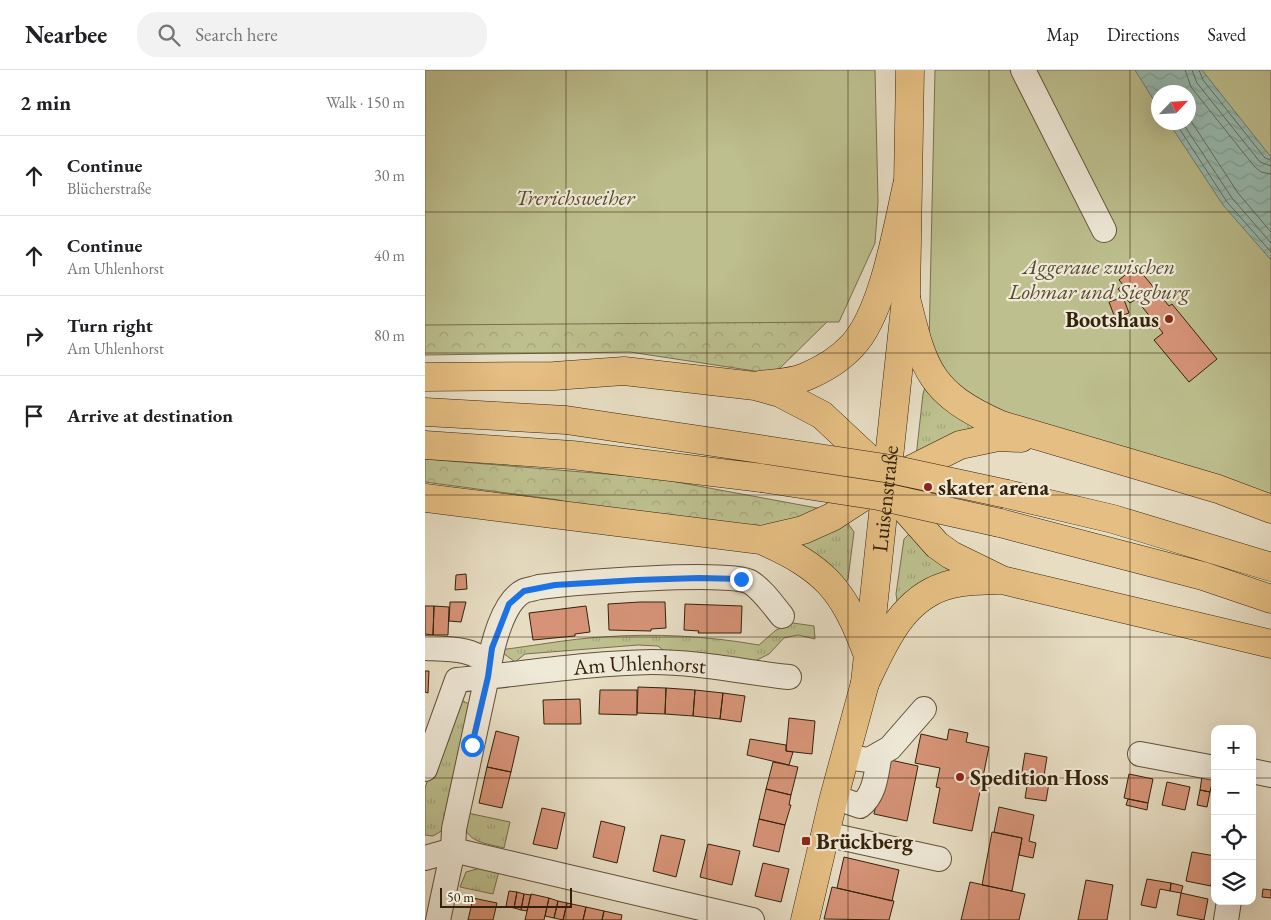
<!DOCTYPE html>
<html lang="en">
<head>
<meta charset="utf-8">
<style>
	body { margin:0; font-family:"EB Garamond",serif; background:#f2f2f2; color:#202124 }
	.controls { position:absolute; right:15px; bottom:15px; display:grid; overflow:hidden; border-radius:10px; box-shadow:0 5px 20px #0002 }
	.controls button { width:45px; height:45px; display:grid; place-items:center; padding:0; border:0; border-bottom:1px solid #e0e0e0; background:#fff; color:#202124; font:25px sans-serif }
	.compass { position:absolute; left:726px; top:15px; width:45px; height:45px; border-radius:50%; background:#fff; box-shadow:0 5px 20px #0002; rotate:65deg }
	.scale { position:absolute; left:15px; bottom:12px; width:132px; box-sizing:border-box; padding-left:5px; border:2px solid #352209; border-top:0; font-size:14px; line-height:18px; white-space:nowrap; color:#352209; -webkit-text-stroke:4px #efe9d8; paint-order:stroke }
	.stop { position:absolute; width:15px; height:15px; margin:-11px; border:4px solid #1a73e8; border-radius:50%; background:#fff }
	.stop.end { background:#1a73e8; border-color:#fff; box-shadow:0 1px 5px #0008 }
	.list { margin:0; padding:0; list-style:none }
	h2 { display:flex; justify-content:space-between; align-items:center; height:65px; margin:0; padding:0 20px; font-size:21px }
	h2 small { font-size:16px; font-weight:400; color:#757577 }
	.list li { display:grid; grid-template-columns:32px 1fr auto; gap:15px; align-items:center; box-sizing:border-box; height:80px; padding:0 20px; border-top:1px solid #e0e0e0 }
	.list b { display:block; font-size:19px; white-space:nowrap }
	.list p { margin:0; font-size:16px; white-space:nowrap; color:#757577 }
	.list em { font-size:16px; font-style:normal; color:#757577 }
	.icon { flex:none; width:28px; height:28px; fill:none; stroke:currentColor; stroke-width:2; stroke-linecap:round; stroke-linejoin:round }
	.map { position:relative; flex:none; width:846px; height:850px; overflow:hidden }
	header { display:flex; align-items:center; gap:30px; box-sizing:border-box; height:70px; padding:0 25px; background:#fff; border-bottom:1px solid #e0e0e0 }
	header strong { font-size:24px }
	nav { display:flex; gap:28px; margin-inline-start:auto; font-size:18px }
	.search { width:350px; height:45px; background:#f2f2f2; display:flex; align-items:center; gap:12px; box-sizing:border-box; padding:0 18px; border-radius:20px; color:#757577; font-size:19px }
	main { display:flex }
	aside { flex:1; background:#fff }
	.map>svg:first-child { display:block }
	.grass { fill:url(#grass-tufts); stroke:#79704c }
	.forest { fill:url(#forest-crowns); stroke:#79704c }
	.park { fill:#bdbf8e; stroke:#79704c; fill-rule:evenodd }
	.water { fill:url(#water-waves); stroke:#707e70 }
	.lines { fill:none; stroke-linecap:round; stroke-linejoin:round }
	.shore { stroke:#666f5e; stroke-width:1 }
	.building { fill:#d69377; stroke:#352209 }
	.minor-casing { stroke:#625138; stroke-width:26 }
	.major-casing { stroke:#352209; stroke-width:29 }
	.highway-casing { stroke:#352209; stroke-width:29 }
	.minor { stroke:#efe9d8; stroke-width:24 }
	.major { stroke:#e4be82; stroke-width:28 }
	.highway { stroke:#e4be82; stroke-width:28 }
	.highway-bridge-casing { stroke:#352209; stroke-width:29; stroke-linecap:butt }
	.highway-bridge { stroke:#e4be82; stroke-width:28 }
	.route { stroke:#1a73e8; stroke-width:6 }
	.grid { fill:none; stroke:#352209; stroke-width:1; stroke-opacity:0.55 }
	.poi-dot { fill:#8f2418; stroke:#efe9d8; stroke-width:2 }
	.labels { text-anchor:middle; stroke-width:4.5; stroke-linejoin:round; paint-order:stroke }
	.park-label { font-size:22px; font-style:italic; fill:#57492a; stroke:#efe9d8 }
	.poi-label { font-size:22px; font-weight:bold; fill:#352209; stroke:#efe9d8; text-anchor:start }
	.street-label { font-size:22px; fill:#352209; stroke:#efe9d8 }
</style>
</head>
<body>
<header>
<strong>Nearbee</strong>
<div class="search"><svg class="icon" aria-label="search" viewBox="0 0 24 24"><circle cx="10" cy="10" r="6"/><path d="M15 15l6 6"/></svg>Search here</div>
<nav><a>Map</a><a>Directions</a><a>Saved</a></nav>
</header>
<main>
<aside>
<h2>2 min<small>Walk · 150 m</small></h2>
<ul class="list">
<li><svg class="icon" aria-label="ahead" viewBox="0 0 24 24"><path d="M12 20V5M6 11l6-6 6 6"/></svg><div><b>Continue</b><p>Blücherstraße</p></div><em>30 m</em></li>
<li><svg class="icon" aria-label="ahead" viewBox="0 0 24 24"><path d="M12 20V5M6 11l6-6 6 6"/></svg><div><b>Continue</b><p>Am Uhlenhorst</p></div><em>40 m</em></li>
<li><svg class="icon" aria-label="right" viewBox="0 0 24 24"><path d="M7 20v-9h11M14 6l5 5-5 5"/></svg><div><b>Turn right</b><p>Am Uhlenhorst</p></div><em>80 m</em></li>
<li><svg class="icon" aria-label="arrive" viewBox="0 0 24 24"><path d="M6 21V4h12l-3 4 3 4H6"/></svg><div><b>Arrive at destination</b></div></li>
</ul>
</aside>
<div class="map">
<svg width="846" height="850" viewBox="0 0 846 850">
	<defs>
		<pattern id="grass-tufts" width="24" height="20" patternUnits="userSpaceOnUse" patternTransform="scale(1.25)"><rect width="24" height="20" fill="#bdbf8e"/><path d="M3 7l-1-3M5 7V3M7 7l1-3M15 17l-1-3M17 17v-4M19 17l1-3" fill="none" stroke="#a3a479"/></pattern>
		<pattern id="forest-crowns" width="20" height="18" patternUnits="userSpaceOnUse" patternTransform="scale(1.25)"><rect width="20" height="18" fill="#bdbf8e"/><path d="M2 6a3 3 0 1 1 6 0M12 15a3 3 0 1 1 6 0" fill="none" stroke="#a3a479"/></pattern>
		<pattern id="water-waves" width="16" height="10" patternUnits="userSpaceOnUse" patternTransform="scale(1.25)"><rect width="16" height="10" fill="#97bcb4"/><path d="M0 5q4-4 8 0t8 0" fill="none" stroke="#83a199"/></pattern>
	</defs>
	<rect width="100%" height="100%" fill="#e7ddc3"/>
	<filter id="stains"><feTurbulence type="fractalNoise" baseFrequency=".004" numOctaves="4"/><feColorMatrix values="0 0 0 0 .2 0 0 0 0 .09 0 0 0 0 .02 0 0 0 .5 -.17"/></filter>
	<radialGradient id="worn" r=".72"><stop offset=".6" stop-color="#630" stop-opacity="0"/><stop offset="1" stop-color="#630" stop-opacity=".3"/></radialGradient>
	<path class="grass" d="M500,317l60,39 -69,31 7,-63z
		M422,452l7,10 -6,47 -5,7 -48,-37 6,-12z
		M486,462l51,37 -61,37 -4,-5 -1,-7 8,-55z
		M368,553l21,3 1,13 -17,-4 -14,3 -15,16 -14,7 -88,-8 -9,-7 -20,-1 -113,9 -10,8 -16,-12c34,-4 69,-11 103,-13 53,-4 105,-1 157,8l17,-15z
		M36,630l8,4 -26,126 -10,6 -8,-1v-47l28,-81z
		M38,742l47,10 -6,26c-24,-6 -42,-6 -41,-36z
		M55,798l19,3 -6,23 -33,-7 6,-15z"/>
	<path class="forest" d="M0,216l406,32 -57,56 -144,-22 -205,3z
		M0,389l230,19 173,32 -53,19 -189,-19 -27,-10 -134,-18z"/>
	<path class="park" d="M0,0h450l3,132 -3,41 -36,79 -414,3z
		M510,0h336v439l-309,-105 -33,-60zM734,22h30v30h-30z"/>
	<path class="water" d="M710,0h67l69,87v103l-48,-55 -54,-82 20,-1v-30h-30l-1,15z"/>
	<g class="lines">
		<path class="shore" d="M760,0l6,17 63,79 7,6 10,2
			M767,0l5,13 63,79 11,4
			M774,0l4,10 62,78 6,2
			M764,48l49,75 33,39
			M750,52l52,80 44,50
			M757,52l50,76 39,45"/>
	</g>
	<path class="building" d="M711,196l33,40 3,-2 45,55 -28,23 -35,-42 9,-7 -27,-34 -6,4 -12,-14 5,-4 -4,-5z
		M698,227l6,16 -14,5 -6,-16z
		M41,504l1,15 -12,1 1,-15z
		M25,532h16l-5,20 -12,-1z
		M215,532h25l1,26 -15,1v2l-42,-1 -1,-26z
		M260,534l57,2 -1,27h-43l1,-2 -15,-1z
		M0,536h9l-1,29 -8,-1z
		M9,536l15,1 -1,28h-15z
		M161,536l4,26 -15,2v2l-42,4 -4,-27z
		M0,601h4l-1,22 -3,-1z
		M213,617l28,1 -1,26 -28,-1z
		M241,618l29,2 -2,26 -28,-2z
		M175,620h37v25l-38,-1z
		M270,620l28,3 -3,26 -27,-3z
		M298,623l22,3 -4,26 -21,-3z
		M155,629l1,25h-37l-1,-24z
		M364,648l26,3 -3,33 -26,-3z
		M524,659l19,4 -2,9 23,5 -17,84 -39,-8 7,-35 -4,-1 4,-19 -25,-5 6,-29 26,6z
		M71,661l23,6 -8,35 -24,-5z
		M325,669l36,6v6l7,1 -4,13 -42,-10z
		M600,683l22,4 -4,25 6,1 -3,18 -21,-3 3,-18 -7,-2z
		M461,689l32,7 -11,55 -33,-7z
		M348,692l25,5 -7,28 -25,-6z
		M62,697l24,5 -9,36 -23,-5z
		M704,704l24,5 -5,24 -24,-5z
		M777,706l11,3 -3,13 -10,-2z
		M742,712l23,5 -5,23 -23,-5z
		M341,719l25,6 -2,10h2l-6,20 -26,-6z
		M775,720l10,2 -3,15 -10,-2z
		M703,729l20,4 -1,7 -21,-5z
		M574,737l35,8 -5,26 7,2 -3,15 -14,-3 3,-17 -28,-6z
		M117,738l23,5 -8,36 -24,-5z
		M334,749l26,6 -6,27 -26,-6z
		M176,751l24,6 -8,36 -24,-6z
		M567,762l30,6 -10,53 -30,-6z
		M236,765l24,5 -9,37 -23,-6z
		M283,774l32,7 -8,34 -32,-8z
		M767,782l23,4 -4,30 -25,-5z
		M419,787l55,13 -7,31 -55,-13z
		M338,793l26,6 -8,33 -26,-6z
		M722,809l24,4 -1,8 -10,-2 -4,19 -15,-3z
		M661,810l27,5 -6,35h-29z
		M545,812l55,12 -6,26h-58z
		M746,813l12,3 -2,7 -11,-2z
		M407,817l62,14 -5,19 -65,-1z
		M838,819l8,1v8l-9,-1z
		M84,821l8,1 -3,16 -8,-2z
		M92,822l7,2 -3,16 -7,-2z
		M756,823l27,6 -4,21 -27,-5z
		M99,824l7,1 -4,16 -6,-1z
		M106,824l18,4 -5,22h-19z
		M48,828l24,5 -4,17h-25z
		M124,828l9,3 -4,17 -9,-2z
		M133,831l9,2 -4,17 -9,-2z
		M142,833l19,4 -3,13h-20z
		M161,837l18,4 -2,9h-19z
		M179,841l18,4 -1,5h-19z"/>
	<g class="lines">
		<g class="minor-casing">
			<g id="minor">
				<path d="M598,0l81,160"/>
				<path d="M0,578c20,1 53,-1 64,19l-35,162 -1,21 -15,70"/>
				<path d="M64,597c3,-21 14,-66 35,-76 4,-2 10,-2 15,-4 32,-4 189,-17 211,-5 12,7 23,23 32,34"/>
				<path d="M715,684l75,14"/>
				<path d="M420,687l24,3 21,-12 34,-39"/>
				<path id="s1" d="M0,699l32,-89c65,-6 130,-17 195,-18 46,0 91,10 137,15"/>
				<path d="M827,701l19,4"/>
				<path d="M409,727l26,9c16,-12 16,-34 20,-52"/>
				<path d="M400,764l114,25"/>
				<path d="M0,788l28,-8 299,70"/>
				<path d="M801,850l3,-19"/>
			</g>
		</g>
		<g class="major-casing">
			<g id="major">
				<path id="s2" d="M380,850l28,-119 32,-118 41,-385 4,-228"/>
			</g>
		</g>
		<g class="highway-casing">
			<path id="highway" d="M481,228c18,72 23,95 95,127l217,64 53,20
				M0,307l129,-1 70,-5 131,15 25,7 42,22 46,43 37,51 32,36 14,10 51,25 269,64
				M334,315c14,-2 32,-2 46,-8 17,-7 34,-17 47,-31 31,-32 45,-117 55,-161
				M0,342l141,8 200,30
				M0,375l147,10 190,23
				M582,424l106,25 158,48
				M0,428l336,42c63,28 82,48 106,113
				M575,453l203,53 68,23
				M336,470l42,-10 29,-13 54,-35 74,-37 38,-8 23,1
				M440,613c18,-38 36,-83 80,-97 17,-6 36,-5 53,-6"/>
		</g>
		<use href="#minor" class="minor"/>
		<use href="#major" class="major"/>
		<use href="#highway" class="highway"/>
		<g class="highway-bridge-casing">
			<path id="highway-bridge" d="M341,380l125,19 116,25
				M337,408l117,18 121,27"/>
		</g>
		<use href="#highway-bridge" class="highway-bridge"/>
	</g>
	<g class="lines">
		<path class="route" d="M47,675l16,-68 4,-29 17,-44 15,-13 31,-6 82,-5 62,-2 42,1"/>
	</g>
	<path class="grid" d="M141,0v850M282,0v850M423,0v850M564,0v850M705,0v850M0,142h846M0,283h846M0,425h846M0,567h846M0,708h790M827,708h19"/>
	<g class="poi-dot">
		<circle cx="744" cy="249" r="5"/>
		<circle cx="503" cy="417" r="5"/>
		<circle cx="535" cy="707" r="5"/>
		<rect x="376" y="766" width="10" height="10" rx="2.5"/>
	</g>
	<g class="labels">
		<g class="park-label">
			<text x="150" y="135">Trerichsweiher</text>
			<text x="674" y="204">Aggeraue zwischen<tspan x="674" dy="25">Lohmar und Siegburg</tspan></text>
		</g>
		<g class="poi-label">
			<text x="734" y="257" text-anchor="end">Bootshaus</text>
			<text x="513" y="425">skater arena</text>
			<text x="545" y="715">Spedition Hoss</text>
			<text x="391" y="779">Brückberg</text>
		</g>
		<g class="street-label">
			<text dy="8" stroke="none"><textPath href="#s2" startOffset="430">Luisenstraße</textPath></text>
			<text dy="8" stroke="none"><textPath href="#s1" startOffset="278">Am Uhlenhorst</textPath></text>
		</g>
	</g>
	<rect width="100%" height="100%" filter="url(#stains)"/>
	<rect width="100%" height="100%" fill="url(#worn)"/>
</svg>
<div class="controls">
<button>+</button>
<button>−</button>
<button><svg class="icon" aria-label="locate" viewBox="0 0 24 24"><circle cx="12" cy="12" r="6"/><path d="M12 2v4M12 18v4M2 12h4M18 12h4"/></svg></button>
<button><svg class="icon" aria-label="layers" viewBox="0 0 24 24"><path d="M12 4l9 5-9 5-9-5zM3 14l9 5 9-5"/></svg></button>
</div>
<svg class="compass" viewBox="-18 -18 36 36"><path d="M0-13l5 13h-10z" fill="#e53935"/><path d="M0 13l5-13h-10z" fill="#757577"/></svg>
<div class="scale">50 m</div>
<div class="stop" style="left:47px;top:675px"></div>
<div class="stop end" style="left:316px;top:509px"></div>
</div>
</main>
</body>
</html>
